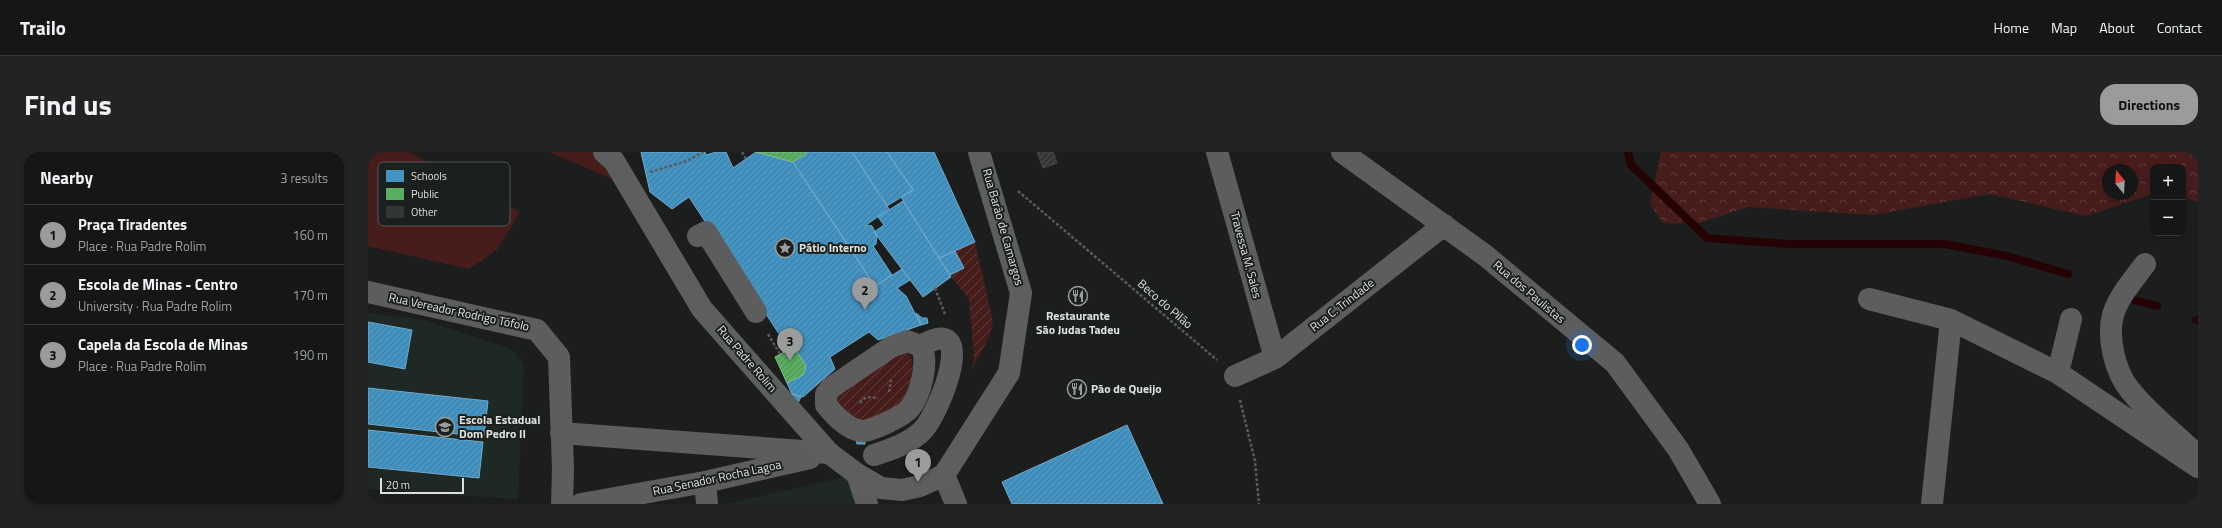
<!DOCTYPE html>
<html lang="en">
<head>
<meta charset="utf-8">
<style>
	body { margin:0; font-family:"Titillium Web",sans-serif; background:#222323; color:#f1f3f6 }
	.controls { position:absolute; right:12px; top:12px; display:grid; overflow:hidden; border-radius:8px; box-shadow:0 2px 6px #0003 }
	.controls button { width:36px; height:36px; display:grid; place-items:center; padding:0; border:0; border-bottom:1px solid #343535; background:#151616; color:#f1f3f6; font:20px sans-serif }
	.compass { position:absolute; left:1734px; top:12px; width:36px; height:36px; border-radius:50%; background:#151616; box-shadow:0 2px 6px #0003; rotate:342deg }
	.scale { position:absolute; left:12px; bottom:10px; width:84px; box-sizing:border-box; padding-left:4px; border:2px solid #dde0df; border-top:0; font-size:11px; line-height:14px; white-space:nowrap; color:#dde0df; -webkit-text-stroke:3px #1b1f1e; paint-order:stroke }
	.you { position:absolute; left:1214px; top:193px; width:14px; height:14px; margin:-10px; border:3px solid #fff; border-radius:50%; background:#1a73e8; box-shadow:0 0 0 6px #1a73e833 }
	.badge { display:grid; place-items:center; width:26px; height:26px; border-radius:50%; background:#999c9b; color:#111; font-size:13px; font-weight:700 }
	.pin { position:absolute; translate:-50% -33px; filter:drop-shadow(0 1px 2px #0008) }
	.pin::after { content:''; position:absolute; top:21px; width:14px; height:12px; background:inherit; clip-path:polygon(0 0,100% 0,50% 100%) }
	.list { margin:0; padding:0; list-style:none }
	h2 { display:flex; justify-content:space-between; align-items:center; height:52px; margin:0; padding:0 16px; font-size:17px }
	h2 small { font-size:13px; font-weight:400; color:#9d9fa1 }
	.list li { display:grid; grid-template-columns:26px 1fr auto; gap:12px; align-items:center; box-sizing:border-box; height:60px; padding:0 16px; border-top:1px solid #343535 }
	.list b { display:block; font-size:15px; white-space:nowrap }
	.list p { margin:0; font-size:13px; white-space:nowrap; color:#9d9fa1 }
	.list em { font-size:13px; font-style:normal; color:#9d9fa1 }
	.map { position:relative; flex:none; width:1830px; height:352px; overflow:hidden; border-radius:16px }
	header { display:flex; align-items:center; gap:24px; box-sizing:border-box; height:56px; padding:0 20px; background:#151616; border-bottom:1px solid #343535 }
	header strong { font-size:19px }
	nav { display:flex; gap:22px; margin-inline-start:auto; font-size:14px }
	.intro { display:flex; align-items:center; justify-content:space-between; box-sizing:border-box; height:96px; padding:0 24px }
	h1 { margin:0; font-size:28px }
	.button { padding:10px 18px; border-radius:16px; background:#999c9b; color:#111; font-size:14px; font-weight:700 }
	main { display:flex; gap:24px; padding:0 24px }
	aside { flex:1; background:#151616; border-radius:16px; box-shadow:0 2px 6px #0003 }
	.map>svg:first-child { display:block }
	.built { fill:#1e2825 }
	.green { fill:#471d1b }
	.forest { fill:url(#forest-crowns); fill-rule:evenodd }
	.garden { fill:url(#garden-furrows) }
	.schools { fill:url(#schools-hatch); stroke:#71aacb }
	.public { fill:url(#public-hatch); stroke:#81bd87 }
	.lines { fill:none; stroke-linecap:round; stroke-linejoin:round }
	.stream { stroke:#250304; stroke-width:8 }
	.building { fill:url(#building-hatch); stroke:#464847 }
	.path { stroke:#5a5b5b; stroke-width:2.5; stroke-dasharray:3 2; stroke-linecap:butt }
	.minor { stroke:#5d5d5d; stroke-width:22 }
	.major { stroke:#5d5e5e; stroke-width:22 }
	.labels { text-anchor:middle; stroke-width:4; stroke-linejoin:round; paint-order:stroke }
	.street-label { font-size:12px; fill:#dde0df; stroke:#1b1f1e }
	.poi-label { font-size:12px; font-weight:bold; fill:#dde0df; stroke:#1b1f1e; text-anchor:start }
	.key { fill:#1b1f1e; stroke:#555958; stroke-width:1 }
	.key-label { font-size:11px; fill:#dde0df }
</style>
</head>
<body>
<header>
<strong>Trailo</strong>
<nav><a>Home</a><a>Map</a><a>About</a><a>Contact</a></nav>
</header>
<div class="intro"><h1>Find us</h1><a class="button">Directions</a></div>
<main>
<aside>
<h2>Nearby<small>3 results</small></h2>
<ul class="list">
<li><span class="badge">1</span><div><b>Praça Tiradentes</b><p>Place · Rua Padre Rolim</p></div><em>160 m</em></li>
<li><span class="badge">2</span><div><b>Escola de Minas - Centro</b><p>University · Rua Padre Rolim</p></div><em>170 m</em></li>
<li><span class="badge">3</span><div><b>Capela da Escola de Minas</b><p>Place · Rua Padre Rolim</p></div><em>190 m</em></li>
</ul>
</aside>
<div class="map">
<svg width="1830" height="352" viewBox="0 0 1830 352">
	<defs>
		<pattern id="forest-crowns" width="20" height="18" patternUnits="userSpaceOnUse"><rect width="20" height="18" fill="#471d1b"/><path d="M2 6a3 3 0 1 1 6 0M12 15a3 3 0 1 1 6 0" fill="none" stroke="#613e3c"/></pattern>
		<pattern id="garden-furrows" width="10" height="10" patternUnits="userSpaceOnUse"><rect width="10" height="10" fill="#471d1b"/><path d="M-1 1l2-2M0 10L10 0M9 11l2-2" fill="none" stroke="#613e3c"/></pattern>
		<pattern id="schools-hatch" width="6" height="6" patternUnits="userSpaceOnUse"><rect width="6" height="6" fill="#4393c3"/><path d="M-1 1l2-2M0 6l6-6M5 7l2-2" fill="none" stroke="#437b9d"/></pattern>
		<pattern id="public-hatch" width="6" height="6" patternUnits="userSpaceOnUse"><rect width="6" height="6" fill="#5aae61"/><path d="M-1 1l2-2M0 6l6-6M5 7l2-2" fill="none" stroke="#538e58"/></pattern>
		<pattern id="building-hatch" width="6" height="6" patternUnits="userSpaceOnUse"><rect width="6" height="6" fill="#343635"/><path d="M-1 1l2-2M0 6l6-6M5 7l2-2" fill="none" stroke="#515352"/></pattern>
	</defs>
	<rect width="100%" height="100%" fill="#1c1e1d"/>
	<path class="built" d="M0,161l55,7 90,30 11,14 -6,135 -150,-10z
		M498,320l10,32h-150z"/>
	<path class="green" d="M0,0h41l111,60 -23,38 -28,19 -101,-23z
		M181,0h57l15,31z"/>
	<path class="forest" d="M1293,0h537v50l-15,-5v-30h-30v27l-67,22 -96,-22 -118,21 -124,-8 -52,17 -33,-1 -13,-19zM1740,18h24v24h-24z"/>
	<path class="garden" d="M607,90l18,80c-3,17 -13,32 -21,47l2,-14 -5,-56 -19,-24 14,-7 -9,-17z
		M532,200h7c14,14 0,39 -6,55l-43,16 -6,-2 -16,-21 4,-6z"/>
	<path class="schools" d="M273,0h64l1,3 10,-3h10l7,16 23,-16 37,10 82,124 27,-17 8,11 -13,8 9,8 15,29 -43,15 -9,-8 -39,25 5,12 -32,28 -11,-3 -5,-11 16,-8 3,-9 -12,-19 -5,2 -100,-152 -17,12 -22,-17z
		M437,0h47l37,57 -23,16 6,1 5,10 -1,8 -3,2 19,29 -17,11 -82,-124 13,-8z
		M484,0h35l26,38 -26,16z
		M519,0h47l41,90 -36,16 -38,-61 12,-7z
		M535,49l48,76 -28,20 -49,-65 10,-7 -6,-8z
		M587,99l9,17 -14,7 -11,-17z
		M548,161l6,5h5l1,5 -7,2z
		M0,170l44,8 -7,39 -37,-7z
		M419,198l4,4 -7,3 -2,-4z
		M0,236l120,13 -4,36 -116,-13z
		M424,242l9,3 -3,6 -7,-7z
		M759,273l36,79h-151l-10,-22z
		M0,278l115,12 -4,36 -111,-11z
		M488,288l9,2v2h-8z"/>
	<path class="public" d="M388,0h49l1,2 -13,8z
		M426,195l12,19 -3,9 -16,8 -12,-26z"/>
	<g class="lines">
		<path class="stream" d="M1260,0l3,13 76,73 81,6h156l63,12 61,18
			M1766,148l23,6
			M1828,168h2"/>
	</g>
	<path class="building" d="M669,0h16l4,11 -14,5z"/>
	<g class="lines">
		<path class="path" d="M374,0l4,7
			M282,20l37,-11 16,-9
			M650,39l199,169
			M567,136l10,26
			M400,182l12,20
			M521,240l2,-12
			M872,248l15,61 4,43
			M492,251c4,-7 11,-7 18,-4"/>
		<path class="minor" d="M849,0l58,206
			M974,0l144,104 129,107 63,86 32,55
			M330,84l8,-4 50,80
			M1777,112c-11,15 -27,33 -32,51 -6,23 2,57 17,75 18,23 43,42 64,62
			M0,140l169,38 22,27 4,112 -1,35
			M1501,147l82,21 107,53 140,94
			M539,189l14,5c8,15 0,48 -11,62 -6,8 -35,21 -46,23 -14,1 -30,-16 -38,-26v-11l6,-7 59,-40z
			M1690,221l13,-54
			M867,224l40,-18 169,-133
			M193,281l268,20
			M506,303c16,-5 37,-12 49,-25 17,-19 57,-119 -2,-84
			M489,322l10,30
			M576,323l12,29
			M337,330l2,22
			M213,352l124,-22 105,-24
			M1564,352l19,-184"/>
		<path class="major" d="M236,0l10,9 88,148 127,144 28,21 24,14 21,2 18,-4 24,-11 65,-102 12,-80 -42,-141"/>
	</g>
	<defs>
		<g id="sight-ring" transform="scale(1)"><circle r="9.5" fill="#1b1f1e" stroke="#999c9b" stroke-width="1.5"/><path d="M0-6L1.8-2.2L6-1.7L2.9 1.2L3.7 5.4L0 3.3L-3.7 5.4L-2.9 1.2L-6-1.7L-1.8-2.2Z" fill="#999c9b"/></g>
		<g id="restaurant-ring" transform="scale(1)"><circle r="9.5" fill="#1b1f1e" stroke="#999c9b" stroke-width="1.5"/><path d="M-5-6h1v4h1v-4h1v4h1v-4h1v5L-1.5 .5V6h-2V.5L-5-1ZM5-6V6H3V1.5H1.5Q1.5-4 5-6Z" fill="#999c9b"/></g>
		<g id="school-ring" transform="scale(1)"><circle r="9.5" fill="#1b1f1e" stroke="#999c9b" stroke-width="1.5"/><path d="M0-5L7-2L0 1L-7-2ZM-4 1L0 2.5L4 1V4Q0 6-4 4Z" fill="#999c9b"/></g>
	</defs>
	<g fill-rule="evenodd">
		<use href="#sight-ring" x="417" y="96"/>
		<use href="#restaurant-ring" x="710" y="144"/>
		<use href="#restaurant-ring" x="709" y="237"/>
		<use href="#school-ring" x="77" y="275"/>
	</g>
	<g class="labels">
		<g class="street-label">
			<text transform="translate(635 75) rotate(74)" y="4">Rua Barão de Camargos</text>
			<text transform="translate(878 103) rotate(75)" y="4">Travessa M. Sales</text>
			<text transform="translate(1161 140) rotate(40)" y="4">Rua dos Paulistas</text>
			<text transform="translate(797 152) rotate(41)" y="4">Beco do Pilão</text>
			<text transform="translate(974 153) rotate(-38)" y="4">Rua C. Trindade</text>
			<text transform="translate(91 160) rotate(12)" y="4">Rua Vereador Rodrigo Tófolo</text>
			<text transform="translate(379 207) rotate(49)" y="4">Rua Padre Rolim</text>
			<text transform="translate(349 326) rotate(-12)" y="4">Rua Senador Rocha Lagoa</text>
		</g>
		<g class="poi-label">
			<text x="431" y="100">Pátio Interno</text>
			<text x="710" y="168" text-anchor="middle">Restaurante<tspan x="710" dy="14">São Judas Tadeu</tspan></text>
			<text x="723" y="241">Pão de Queijo</text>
			<text x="91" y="272">Escola Estadual<tspan x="91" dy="14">Dom Pedro II</tspan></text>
		</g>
	</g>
	<rect x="10" y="10" width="132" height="64" rx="6" class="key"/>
	<rect x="18" y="18" width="18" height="12" fill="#4393c3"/>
	<rect x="18" y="36" width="18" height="12" fill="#5aae61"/>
	<rect x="18" y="54" width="18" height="12" fill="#343635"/>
	<g class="key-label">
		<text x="43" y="28">Schools</text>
		<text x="43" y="46">Public</text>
		<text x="43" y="64">Other</text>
	</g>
</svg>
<div class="controls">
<button>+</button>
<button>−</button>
</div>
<svg class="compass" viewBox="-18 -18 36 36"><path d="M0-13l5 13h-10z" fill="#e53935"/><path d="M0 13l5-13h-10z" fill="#9d9fa1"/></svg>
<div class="scale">20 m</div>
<div class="you"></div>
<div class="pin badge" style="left:550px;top:330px">1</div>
<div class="pin badge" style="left:497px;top:158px">2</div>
<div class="pin badge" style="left:422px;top:209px">3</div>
</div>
</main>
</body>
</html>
